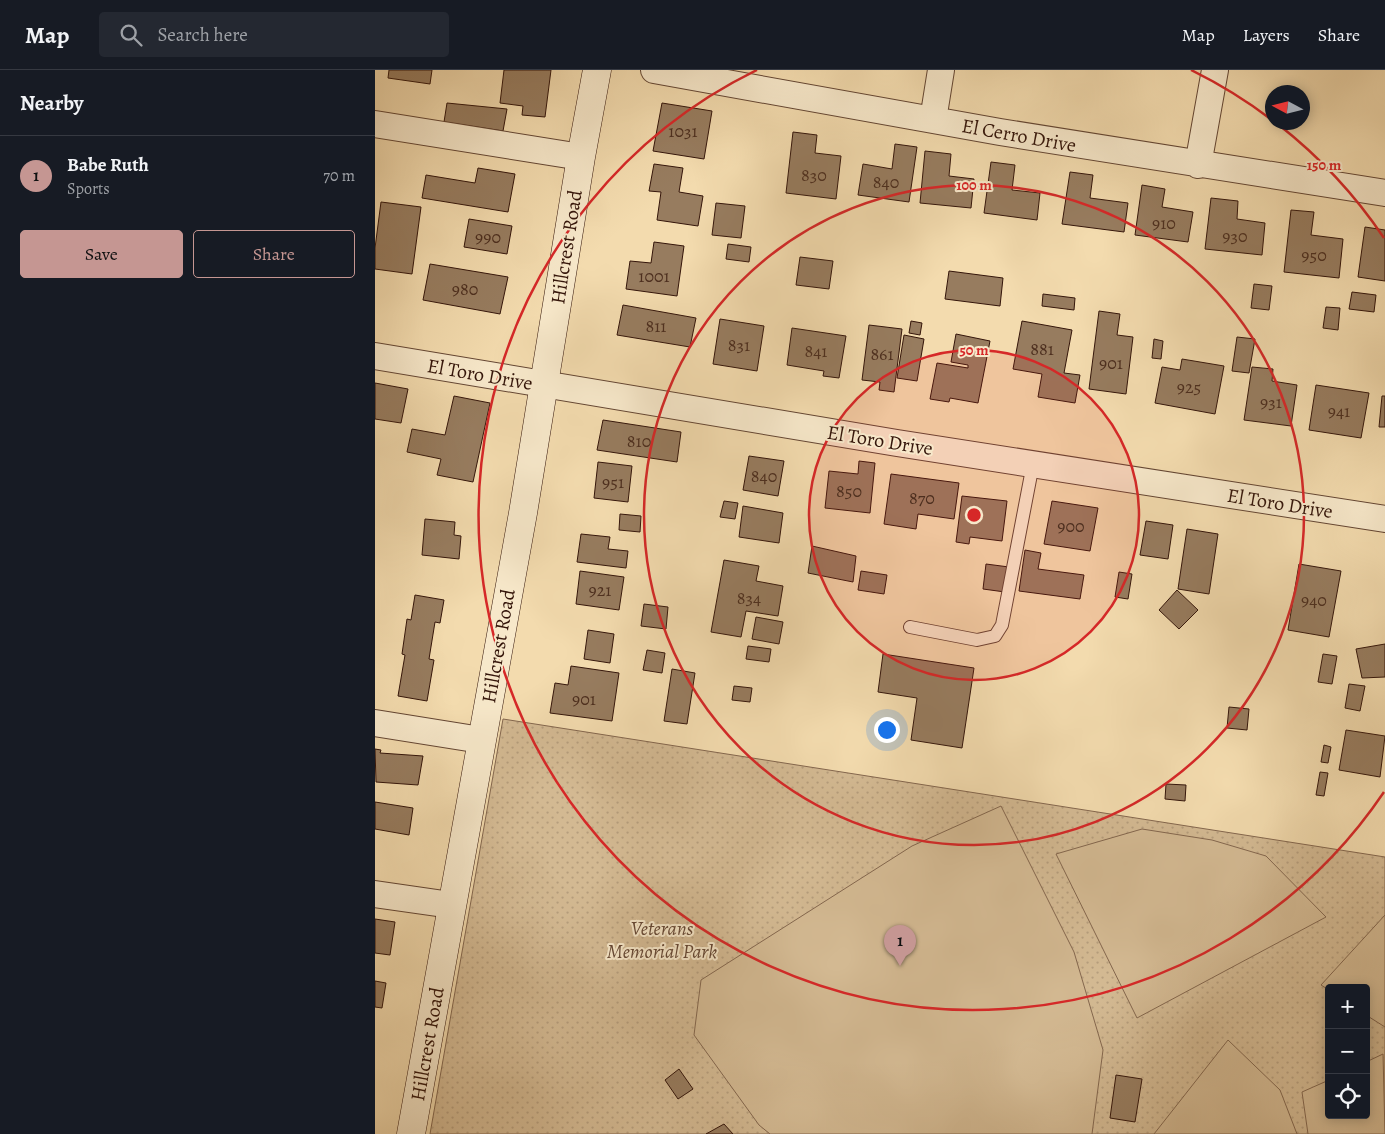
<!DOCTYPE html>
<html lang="en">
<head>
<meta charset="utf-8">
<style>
	body { margin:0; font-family:Alegreya,serif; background:#242831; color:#f1f3f6 }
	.controls { position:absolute; right:15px; bottom:15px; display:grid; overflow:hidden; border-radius:5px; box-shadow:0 2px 12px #0003 }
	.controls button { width:45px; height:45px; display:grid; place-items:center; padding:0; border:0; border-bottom:1px solid #363941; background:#171b24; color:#f1f3f6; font:25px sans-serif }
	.compass { position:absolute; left:890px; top:15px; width:45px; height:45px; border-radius:50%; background:#171b24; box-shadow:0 2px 12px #0003; rotate:277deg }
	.you { position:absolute; left:511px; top:659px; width:18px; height:18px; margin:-12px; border:4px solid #fff; border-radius:50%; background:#1a73e8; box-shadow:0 0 0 8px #1a73e833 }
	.badge { display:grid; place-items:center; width:32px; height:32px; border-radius:50%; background:#c59692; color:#111; font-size:16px; font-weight:700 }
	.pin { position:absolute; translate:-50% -41px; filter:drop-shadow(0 1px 2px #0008) }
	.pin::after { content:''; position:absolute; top:26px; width:18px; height:15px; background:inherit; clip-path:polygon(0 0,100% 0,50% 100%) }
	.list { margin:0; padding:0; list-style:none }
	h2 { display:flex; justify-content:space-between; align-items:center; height:65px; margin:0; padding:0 20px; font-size:21px }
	h2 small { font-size:16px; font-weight:400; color:#9ea1a6 }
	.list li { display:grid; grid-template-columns:32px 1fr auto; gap:15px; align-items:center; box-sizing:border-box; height:80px; padding:0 20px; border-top:1px solid #363941 }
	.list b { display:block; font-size:19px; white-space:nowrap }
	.list p { margin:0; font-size:16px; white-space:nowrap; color:#9ea1a6 }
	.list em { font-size:16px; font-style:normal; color:#9ea1a6 }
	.actions { display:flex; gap:10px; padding:15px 20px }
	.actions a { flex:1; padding:11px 0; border:1px solid #c59692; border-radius:5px; text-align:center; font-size:18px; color:#c59692 }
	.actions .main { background:#c59692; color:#111 }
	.icon { flex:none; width:28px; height:28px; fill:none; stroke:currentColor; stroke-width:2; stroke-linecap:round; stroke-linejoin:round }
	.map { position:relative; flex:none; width:1010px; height:1064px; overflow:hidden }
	header { display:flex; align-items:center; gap:30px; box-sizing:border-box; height:70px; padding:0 25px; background:#171b24; border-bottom:1px solid #363941 }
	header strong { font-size:24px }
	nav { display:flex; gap:28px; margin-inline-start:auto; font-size:18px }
	.search { width:350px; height:45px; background:#242831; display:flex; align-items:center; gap:12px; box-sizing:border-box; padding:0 18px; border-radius:5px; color:#9ea1a6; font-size:19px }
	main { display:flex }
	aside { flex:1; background:#171b24 }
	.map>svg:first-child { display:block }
	.green { fill:url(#green-dots); stroke:#84674e; fill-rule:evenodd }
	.pitch { fill:#d3b992; stroke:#84674e }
	.building { fill:#977c5f; stroke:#34150a }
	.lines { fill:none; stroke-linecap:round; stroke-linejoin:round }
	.lane-casing { stroke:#644633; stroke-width:14 }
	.street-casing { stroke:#644633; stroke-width:28 }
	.secondary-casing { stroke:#34150a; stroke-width:29 }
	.lane { stroke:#f7e8ca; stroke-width:12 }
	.street { stroke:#f7e8ca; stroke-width:26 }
	.secondary { stroke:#f7e8ca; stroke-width:28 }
	.ring { fill:none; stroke:#d62828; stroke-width:2.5 }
	.labels { text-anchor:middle; stroke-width:4; stroke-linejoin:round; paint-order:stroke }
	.number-label { font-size:18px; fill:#4d2f1f }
	.street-label { font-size:20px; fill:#34150a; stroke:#f7e8ca }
	.park-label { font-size:20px; font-style:italic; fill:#644633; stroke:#f7e8ca }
	.centre { fill:#d62828; stroke:#f7e8ca; stroke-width:2.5 }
	.ring-label { font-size:15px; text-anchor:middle; font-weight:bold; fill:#d62828; stroke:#f7e8ca; stroke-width:4; stroke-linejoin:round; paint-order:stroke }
</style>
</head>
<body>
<header>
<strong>Map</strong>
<div class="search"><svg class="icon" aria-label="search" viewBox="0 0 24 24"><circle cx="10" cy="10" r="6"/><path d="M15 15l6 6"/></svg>Search here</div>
<nav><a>Map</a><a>Layers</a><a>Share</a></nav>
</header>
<main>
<aside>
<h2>Nearby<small></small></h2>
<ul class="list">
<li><span class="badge">1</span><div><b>Babe Ruth</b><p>Sports</p></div><em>70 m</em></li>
</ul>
<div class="actions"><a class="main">Save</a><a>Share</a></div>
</aside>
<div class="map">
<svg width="1010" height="1064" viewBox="0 0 1010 1064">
	<defs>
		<pattern id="green-dots" width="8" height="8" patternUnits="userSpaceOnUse" patternTransform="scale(1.25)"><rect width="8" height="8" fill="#d3b992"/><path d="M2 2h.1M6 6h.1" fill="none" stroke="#b69e7d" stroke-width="1.8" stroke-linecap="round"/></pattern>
	</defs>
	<rect width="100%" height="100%" fill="#f3dbae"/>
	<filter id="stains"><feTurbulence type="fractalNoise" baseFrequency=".004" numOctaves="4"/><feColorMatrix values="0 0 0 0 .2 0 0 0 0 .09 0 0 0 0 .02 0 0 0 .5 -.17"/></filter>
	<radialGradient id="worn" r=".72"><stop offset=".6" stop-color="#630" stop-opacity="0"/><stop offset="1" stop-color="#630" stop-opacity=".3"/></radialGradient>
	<path class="green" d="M128,649l882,138v277h-955zM954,918h37v127h-37z"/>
	<path class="pitch" d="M626,736l73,146 29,98 -11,84h-322l-11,-9 -65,-90 7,-55 211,-134z
		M767,759l70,11 54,16 60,61 -189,101 -81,-164z
		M1010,845v112l-19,-12v-27h-37v2l-8,-5z
		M853,970l52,50 17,44h-143z
		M1008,984l2,80h-77l-6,-42 27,-12v35h37v-53z"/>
	<path class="building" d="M14,0h43l-2,14 -42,-6z
		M129,0h47l-6,47 -23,-2 1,-9 -23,-3z
		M72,33l60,6 -4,22 -59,-9z
		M287,33l50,8 -8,48 -51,-8z
		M418,62l24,3 -2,18 26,3 -5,43 -50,-6z
		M520,74l22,3 -8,55 -51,-7 5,-31 29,5z
		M550,81l26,3 -2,22 25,3 -3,29 -51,-5z
		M616,92l24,3 -3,25 28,3 -3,27 -53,-7z
		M279,94l29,4 -4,24 24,4 -5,30 -41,-6 4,-28 -12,-1z
		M103,98l37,6 -7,38 -86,-14 4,-23 49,8z
		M695,102l23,3 -3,23 38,5 -4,29 -62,-8z
		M767,115l23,4 -3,18 31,5 -5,30 -53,-7z
		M836,128l27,3 -1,18 28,4 -3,32 -57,-6z
		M6,132l40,5 -9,67 -37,-5v-21z
		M341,133l29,3 -4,32 -29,-3z
		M916,140l23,2 -3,23 32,4 -4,39 -55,-6z
		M94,149l43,7 -5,28 -43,-7z
		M990,157l20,3v51l-27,-4z
		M279,172l30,4 -7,50 -51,-7 4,-28 21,2z
		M353,174l23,3 -2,15 -23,-3z
		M425,187l33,4 -4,28 -33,-4z
		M55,194l78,13 -8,37 -77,-14z
		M574,201l54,7 -3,28 -55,-7z
		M879,214l18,2 -3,24 -18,-2z
		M977,222l24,3 -2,17 -25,-3z
		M668,224l32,4 -1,12 -32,-4z
		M248,235l73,13 -6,29 -73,-12z
		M951,237l14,1 -2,22 -15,-2z
		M724,241l21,3 -3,21 16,2 -7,57 -37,-5z
		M345,249l44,7 -7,45 -44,-7z
		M536,251l11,2 -2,12 -11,-2z
		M647,251l50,9 -8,43 16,2 -5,28 -37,-6 4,-23 -29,-5z
		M494,255l33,4 -8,63 -15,-2 1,-8 -18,-2z
		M417,258l54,8 -7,42 -16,-2 1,-5 -37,-6z
		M581,264l34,7 -12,62 -28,-5 -1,4 -19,-3 7,-36 31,5v-3l-17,-3z
		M529,265l20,4 -7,42 -20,-3z
		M862,267l18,2 -6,34 -17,-2z
		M779,269l9,2 -2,18 -9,-1z
		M807,289l42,7 -9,48 -60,-11 7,-36 18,3z
		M877,297l21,2 -1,12 25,4 -6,41 -47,-6z
		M0,313l33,6 -7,34 -26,-4z
		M941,315l53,8 -8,45 -52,-8z
		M79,326l36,7 -17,79 -36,-7 4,-16 -34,-7 5,-23 33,6z
		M1007,326h3v31h-6z
		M228,350l78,12 -4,30 -80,-12z
		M374,386l35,5 -6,35 -35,-6z
		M484,391l16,2 -5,50 -45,-5 4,-37 29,3z
		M223,392l34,4 -4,36 -34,-4z
		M516,404l68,9 -5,36 -36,-5 -2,15 -32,-5z
		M587,426l45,5 -5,40 -32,-4 -1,7 -13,-2z
		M349,431l14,2 -3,16 -15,-2z
		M677,431l46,7 -8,43 -46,-7z
		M368,436l40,7 -4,30 -40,-6z
		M245,444l21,2 -1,16 -21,-2z
		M50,449l30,3 -1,13 7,1 -2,23 -37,-4z
		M771,451l27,4 -5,34 -28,-4z
		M812,459l31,5 -9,60 -31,-5z
		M206,464l29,3 -2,12 20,2 -2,17 -49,-6z
		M437,476l44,10 -3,26 -45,-9z
		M650,480l16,3 -3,16 46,6 -4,24 -61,-8z
		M349,490l35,6 -3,15 27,5 -5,30 -32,-5 -5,26 -30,-5z
		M611,494l23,3 -4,25 -22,-3z
		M924,494l42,7 -12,66 -41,-7z
		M205,501l44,6 -5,33 -43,-6z
		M486,501l26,4 -3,19 -26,-4z
		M744,502l13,2 -4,25 -13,-2z
		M802,520l21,20 -19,19 -20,-19z
		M40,525l29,5 -4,23 -5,-1 -6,37 5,1 -7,41 -29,-5 7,-41 -3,-1 5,-35 4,1z
		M269,534l24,3 -2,22 -25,-3z
		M381,547l27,5 -4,22 -27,-5z
		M213,560l26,4 -4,29 -26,-4z
		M1010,574v33l-23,1 -6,-29z
		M373,576l23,3 -2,13 -23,-3z
		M272,580l18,3 -3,20 -19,-3z
		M508,584l91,14 -12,80 -51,-8 6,-42 -39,-6z
		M948,584l14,2 -5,28 -14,-2z
		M196,596l48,7 -7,48 -62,-8 5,-30 13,2z
		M297,599l23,4 -8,51 -23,-3z
		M974,614l16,2 -5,25 -15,-3z
		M359,616l18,2 -2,14 -18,-2z
		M854,637l20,2 -2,21 -20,-2z
		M971,660l39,6 -5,41 -41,-7z
		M949,675l7,2 -3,16 -7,-1z
		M0,679l6,1 -1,3 43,3 -5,29 -42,-3z
		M945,702l8,1 -4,23 -8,-1z
		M791,714l20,1 -1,16 -20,-2z
		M0,732l38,6 -4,27 -34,-6z
		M0,849l20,3 -5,33 -15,-2z
		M0,911l11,2 -4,25 -7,-1z
		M304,999l14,20 -15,10 -13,-19z
		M741,1005l26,4 -7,43 -25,-4z
		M349,1054l9,10h-27z"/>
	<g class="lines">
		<g class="lane-casing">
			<path id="lane" d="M535,557l67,13 18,-4 7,-11 31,-161"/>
		</g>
		<g class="street-casing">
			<path id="street" d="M279,0l346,62 385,61
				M558,50l8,-50
				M0,54l206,33
				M823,95l17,-95
				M0,286l522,87 488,76
				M0,653l106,17
				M0,824l76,11"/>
		</g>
		<g class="secondary-casing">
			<path id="secondary" d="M36,1064l112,-621 58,-356 16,-87"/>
		</g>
		<use href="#lane" class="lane"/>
		<use href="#street" class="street"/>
		<use href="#secondary" class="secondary"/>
	</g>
	<circle cx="599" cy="445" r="165" fill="#d62828" fill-opacity=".12"/>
	<g class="ring">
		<circle cx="599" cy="445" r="165"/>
		<circle cx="599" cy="445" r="330"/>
		<path d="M1009 722A495 495 0 1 1 382 0M816 0A495 495 0 0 1 897 50M904 55A495 495 0 0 1 1009 168"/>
	</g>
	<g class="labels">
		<g class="number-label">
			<text x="308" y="67">1031</text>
			<text x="439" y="111">830</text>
			<text x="511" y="118">840</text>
			<text x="789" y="159">910</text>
			<text x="860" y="172">930</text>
			<text x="113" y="173">990</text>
			<text x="939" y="191">950</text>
			<text x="279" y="212">1001</text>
			<text x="90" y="225">980</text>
			<text x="281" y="262">811</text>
			<text x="364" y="281">831</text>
			<text x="667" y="285">881</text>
			<text x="441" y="287">841</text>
			<text x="507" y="290">861</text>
			<text x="736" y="299">901</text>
			<text x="814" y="323">925</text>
			<text x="896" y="338">931</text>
			<text x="964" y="347">941</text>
			<text x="264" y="377">810</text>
			<text x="389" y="412">840</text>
			<text x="238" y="418">951</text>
			<text x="474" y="427">850</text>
			<text x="547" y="434">870</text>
			<text x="696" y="462">900</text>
			<text x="225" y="526">921</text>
			<text x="374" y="534">834</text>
			<text x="939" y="536">940</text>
			<text x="209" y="635">901</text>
		</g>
		<g class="street-label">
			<text transform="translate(644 65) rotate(10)" y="7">El Cerro Drive</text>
			<text transform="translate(191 177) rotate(-81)" y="7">Hillcrest Road</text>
			<text transform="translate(105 304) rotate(10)" y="7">El Toro Drive</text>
			<text transform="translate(505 370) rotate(9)" y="7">El Toro Drive</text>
			<text transform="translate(905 433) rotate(9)" y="7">El Toro Drive</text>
			<text transform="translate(123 576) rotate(-80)" y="7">Hillcrest Road</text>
			<text transform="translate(52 974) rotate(-80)" y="7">Hillcrest Road</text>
		</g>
		<g class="park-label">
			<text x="287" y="865">Veterans<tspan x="287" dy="23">Memorial Park</tspan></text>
		</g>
	</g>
	<circle cx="599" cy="445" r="8" class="centre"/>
	<g class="ring-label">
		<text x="949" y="100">150 m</text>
		<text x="599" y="120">100 m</text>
		<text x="599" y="285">50 m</text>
	</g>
	<rect width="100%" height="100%" filter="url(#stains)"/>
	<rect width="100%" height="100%" fill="url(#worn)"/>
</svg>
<div class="controls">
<button>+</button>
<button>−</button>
<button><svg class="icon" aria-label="locate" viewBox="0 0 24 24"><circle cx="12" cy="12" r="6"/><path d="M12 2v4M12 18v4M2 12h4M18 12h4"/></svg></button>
</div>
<svg class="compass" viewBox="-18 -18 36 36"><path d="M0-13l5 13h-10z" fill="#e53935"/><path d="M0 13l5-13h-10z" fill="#9ea1a6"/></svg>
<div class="you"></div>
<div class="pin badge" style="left:525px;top:896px">1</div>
</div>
</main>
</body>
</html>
